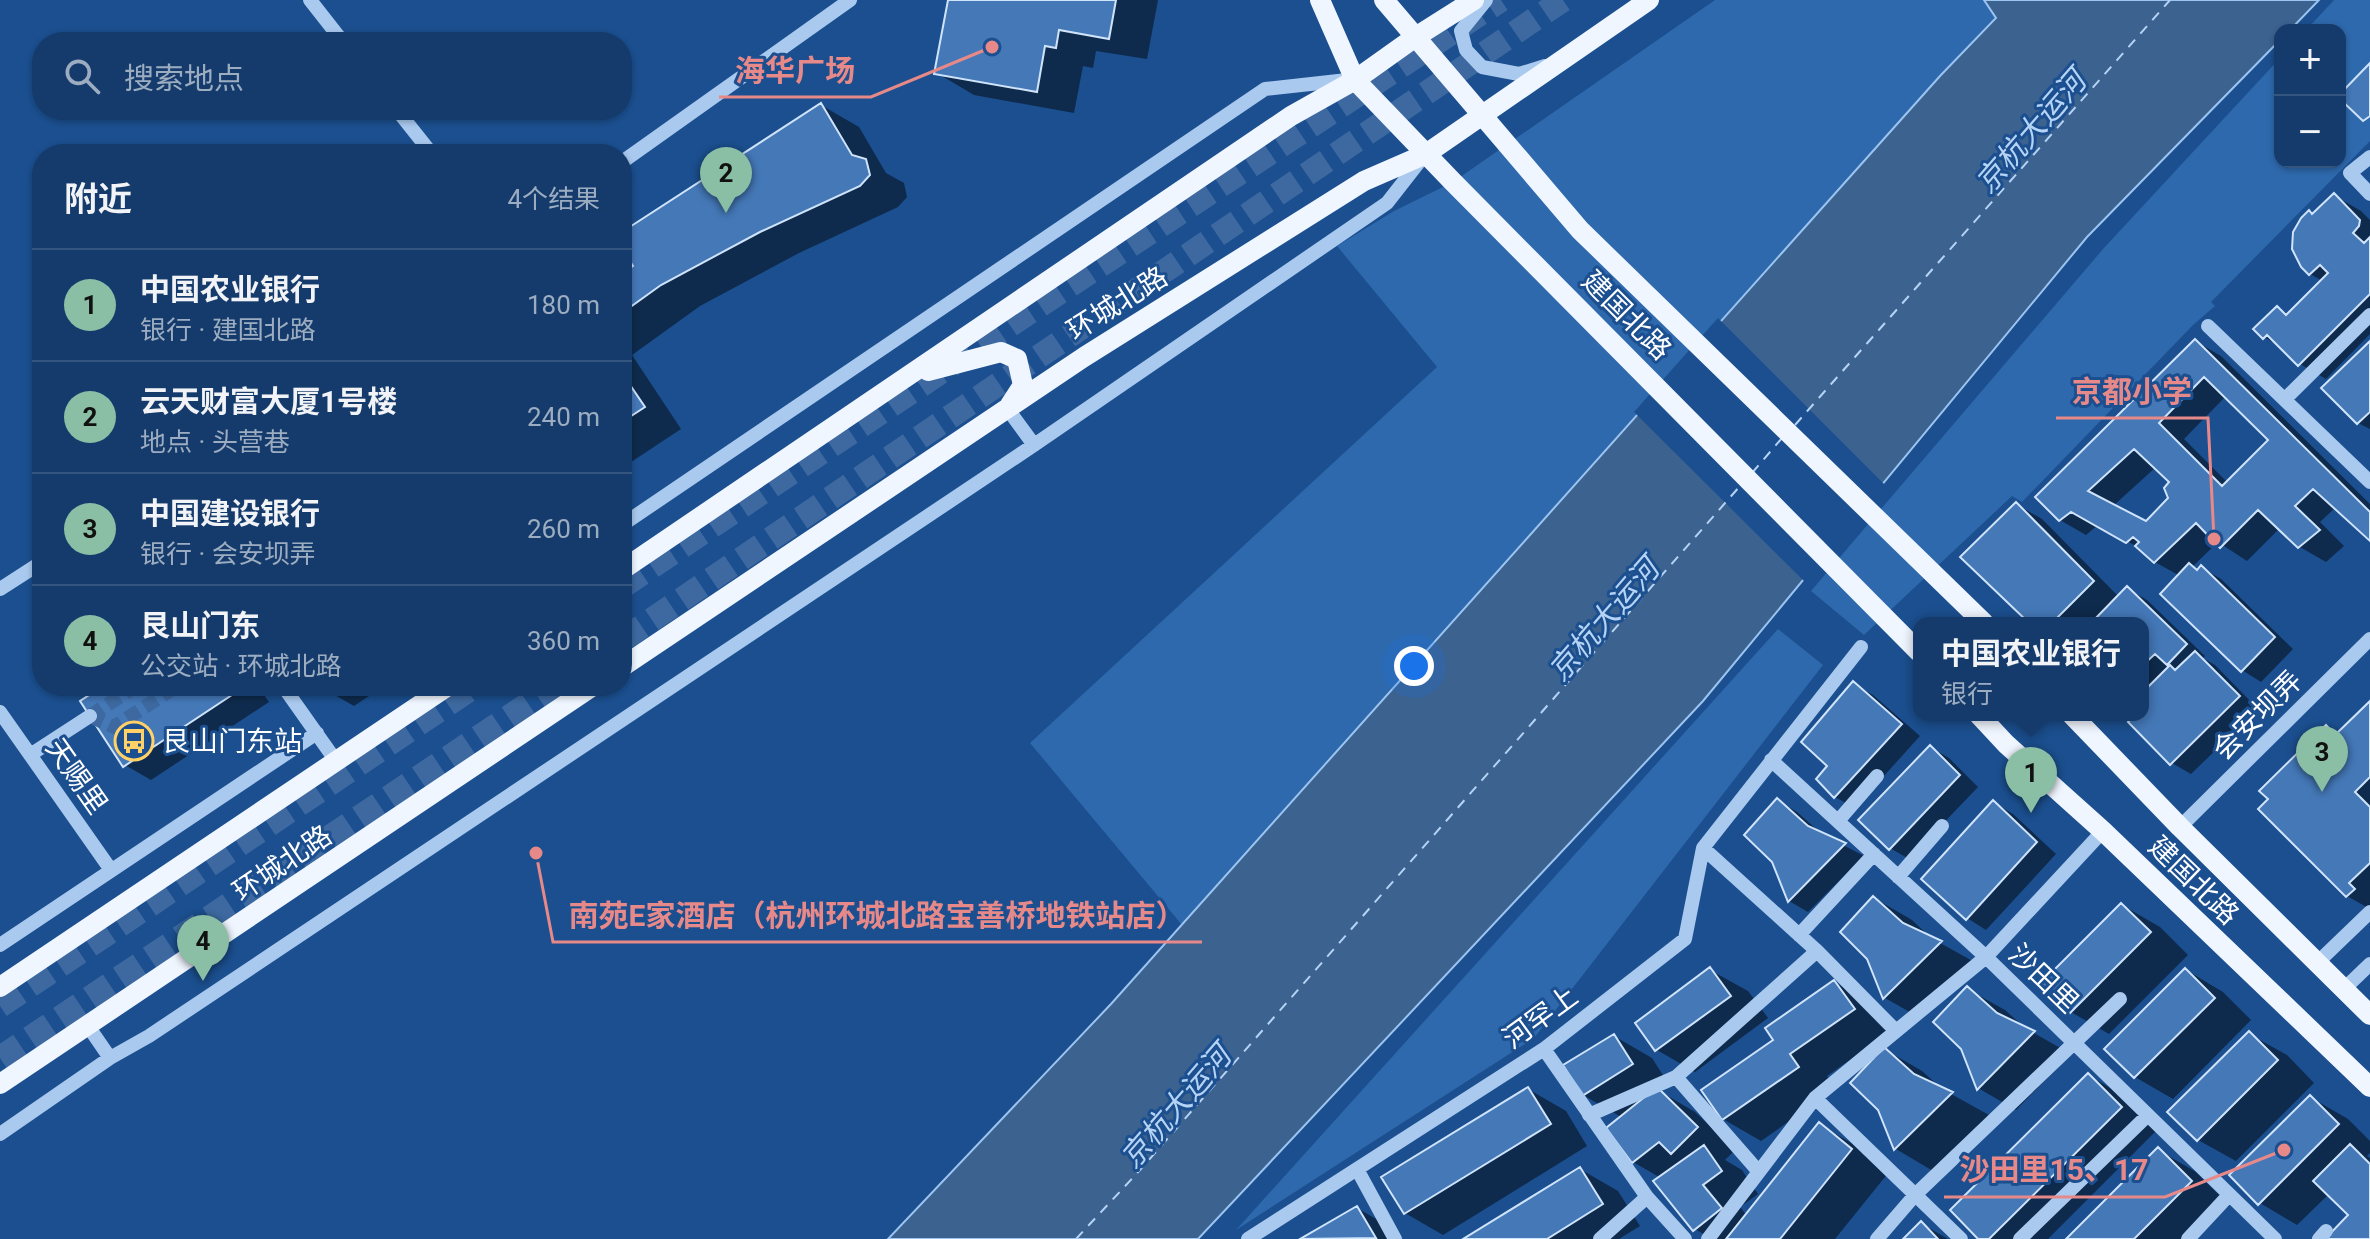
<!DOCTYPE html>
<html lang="zh">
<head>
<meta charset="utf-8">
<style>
	body { margin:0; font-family:Roboto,"Noto Sans SC",sans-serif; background:#214673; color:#f1f3f6 }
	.controls { position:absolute; right:24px; top:24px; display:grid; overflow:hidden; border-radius:16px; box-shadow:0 2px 6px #0004 }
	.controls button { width:72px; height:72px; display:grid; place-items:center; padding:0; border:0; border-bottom:2px solid #33557e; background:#143b6b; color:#f1f3f6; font:40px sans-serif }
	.you { position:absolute; left:1414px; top:666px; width:28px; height:28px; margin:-20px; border:6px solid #fff; border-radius:50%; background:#1a73e8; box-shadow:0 0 0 12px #1a73e833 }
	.badge { display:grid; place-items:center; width:52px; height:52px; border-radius:50%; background:#8abfa5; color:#111; font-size:26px; font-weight:700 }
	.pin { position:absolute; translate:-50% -66px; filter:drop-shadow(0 2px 4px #0008) }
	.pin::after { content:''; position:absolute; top:42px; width:28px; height:24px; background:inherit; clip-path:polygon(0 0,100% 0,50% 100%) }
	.popup { position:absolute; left:1913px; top:617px; width:236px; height:104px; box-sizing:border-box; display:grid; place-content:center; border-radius:16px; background:#143b6b; filter:drop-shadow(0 2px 6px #0005); font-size:26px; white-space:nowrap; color:#9dadc1 }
	.popup b { font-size:30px; color:#f1f3f6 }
	.popup::after { content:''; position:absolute; left:50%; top:100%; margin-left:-16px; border:16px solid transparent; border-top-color:#143b6b }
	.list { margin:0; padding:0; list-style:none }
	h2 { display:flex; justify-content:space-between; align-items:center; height:104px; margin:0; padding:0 32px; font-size:34px }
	h2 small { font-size:26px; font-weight:400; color:#9dadc1 }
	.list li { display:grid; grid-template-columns:52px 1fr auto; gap:24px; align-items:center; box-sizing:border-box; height:112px; padding:0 32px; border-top:2px solid #33557e }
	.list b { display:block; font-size:30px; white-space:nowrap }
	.list p { margin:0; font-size:26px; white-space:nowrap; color:#9dadc1 }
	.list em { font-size:26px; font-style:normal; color:#9dadc1 }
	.icon { flex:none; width:44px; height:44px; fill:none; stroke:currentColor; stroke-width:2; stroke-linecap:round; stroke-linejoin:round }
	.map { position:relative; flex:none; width:2370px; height:1239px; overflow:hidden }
	.search { position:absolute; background:#143b6b; box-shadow:0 2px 6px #0004; left:32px; top:32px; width:600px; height:88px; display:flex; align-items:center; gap:20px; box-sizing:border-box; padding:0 28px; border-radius:32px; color:#9dadc1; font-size:30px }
	.panel { position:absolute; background:#143b6b; box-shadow:0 2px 6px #0004; left:32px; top:144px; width:600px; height:552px; border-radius:32px }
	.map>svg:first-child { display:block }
	.green { fill:#2e69ad }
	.water { fill:#3c6290; stroke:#9cc4f0; stroke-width:2 }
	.pier { fill:#1b4f8f }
	.shadow { fill:#0007; fill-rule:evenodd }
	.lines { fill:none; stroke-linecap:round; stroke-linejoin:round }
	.ferry { stroke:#b5d3f5; stroke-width:2; stroke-dasharray:10 8; stroke-linecap:butt }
	.building { fill:#4478b7; stroke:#cfe3fa; stroke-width:2; fill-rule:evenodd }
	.minor-tunnel { stroke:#3d69a0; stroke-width:14; stroke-dasharray:14 7; stroke-linecap:butt }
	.highway-tunnel { stroke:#3d69a0; stroke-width:24; stroke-dasharray:24 12; stroke-linecap:butt }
	.minor { stroke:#a9c9ee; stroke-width:14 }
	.major { stroke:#f0f6ff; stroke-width:20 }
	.labels { text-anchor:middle; stroke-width:6; stroke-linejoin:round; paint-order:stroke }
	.street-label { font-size:28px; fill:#fff; stroke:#1b4f8f }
	.poi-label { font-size:28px; fill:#fff; stroke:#1b4f8f; text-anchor:start }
	.water-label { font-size:30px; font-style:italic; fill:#b5d3f5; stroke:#1b4f8f }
	.leader { fill:none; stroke:#e88989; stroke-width:3 }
	.callout-dot { fill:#e88989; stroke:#1b4f8f; stroke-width:3 }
	.callout-label { font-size:30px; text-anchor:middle; font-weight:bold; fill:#e88989; stroke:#1b4f8f; stroke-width:6; stroke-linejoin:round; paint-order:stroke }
</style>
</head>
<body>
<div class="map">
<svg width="2370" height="1239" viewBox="0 0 2370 1239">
	<rect width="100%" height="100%" fill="#1b4f8f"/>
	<path class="green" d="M1715,0h299l-74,76 -758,849 -152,-182 407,-376 -100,-121 57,-35 59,-29z
		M2334,0h36v141l-159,161 4,4 -22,19 -171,177 -10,-6 -148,139 -53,-44 292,-342 177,-191v104h60v-132h-34z
		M1778,629l45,36 -289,373 -298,192z"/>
	<path class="water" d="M1984,0h335l-29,30h-10v10l-193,197 -384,464 -505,538h-310l223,-235 829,-928 56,-58z"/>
	<path class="pier" d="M1718,318l168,168 -80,97 -172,-171z"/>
	<path class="shadow" d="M950,0h208l-11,59 -51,-8 -3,17 -10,-2 -9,47 -100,-18 -37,-22z
		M821,105l38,22 27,46 18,10 3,14 -9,10 -99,46 -99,53 -68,49 49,74 -59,39v-193l14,-8 -14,-21v-11z
		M2335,196l26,15 9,9v114l-44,45 -26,-15 -17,-16 -19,-11 13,-29 12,7 34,-34 -13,-7 4,-59z
		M2195,341l26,15 149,148v34l-34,-31 -16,15 24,24 -18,16 -26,-15 -20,-19 -33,33 -29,-19 -26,25 7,4 3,-3 19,11 72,70 -32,33 -19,-12 -62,-94 -25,-14 -12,-12 -45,-25 -12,10 -26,-15zM2226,396l44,44 -42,43 -44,-44zM2156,467l16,15 -2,16 -24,26 -33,-18z
		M2370,344v85l-12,-6z
		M2016,504l26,15 77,78 9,-8 19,11 58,56 -2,2 12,7 43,44 -67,65 -19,-11 -34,-48h5v-92h-111z
		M1854,684l19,11 47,41 -65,72 -20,-11 -17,-18 12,-14z
		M106,686h152l11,16 -118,78 -26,-15z
		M319,686h65l-30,20z
		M2370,703v206l-23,-13 -21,-168 12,7z
		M1930,747l19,11 29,29 -69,72 -19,-11z
		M1778,801l19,11 25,22 42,22 -56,56 -19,-11z
		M1993,802l20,12 43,40 -70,76 -19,-12z
		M1874,898l38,22 19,18 47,26 -56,55 -37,-21 -16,-40z
		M2122,905l38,22 28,28 -79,79 -38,-22z
		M1710,970l38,21 20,27 -73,54 -38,-22 -20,-27z
		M2186,970l37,22 28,28 -78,79 -38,-22z
		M1834,982l38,22 19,27 -64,45 8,13 -74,52 -38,-22 53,-78z
		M1967,989l38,21 20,18 46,26 -55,56 -38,-22z
		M2249,1034l38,21 27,28 -78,78 -38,-21z
		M1614,1036l38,22 18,28 -9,6 34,20 40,38 -10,10 17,10 16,24 -18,13 7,9 73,-91 38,22 31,25 -54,67h-123l-17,-10 -34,-51 -28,-16 -10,-44 -40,-23z
		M1884,1049l38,22 20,18 47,26 -56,56 -37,-22 -16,-40z
		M2088,1075l38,22 32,32 -110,110h-67z
		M1528,1089l38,22 21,35 -144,89 -38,-22z
		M2310,1097l38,22 22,22v12l-3,3 3,2v81l-41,-45 -32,31 -37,-22z
		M2158,1150l38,22 32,32 -35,35h-124z
		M1580,1169l38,22 22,35 -21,13h-152z
		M1357,1208l38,22 5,9h-96z
		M1922,1224l26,15h-42z"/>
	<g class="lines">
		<path class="ferry" d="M1795,425l375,-425
			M1752,473l30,-35
			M1076,1239l64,-69 600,-684"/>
	</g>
	<path class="building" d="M948,0h168l-7,39 -50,-9 -3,18 -11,-2 -8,46 -103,-18z
		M2370,63v53l-7,5 -23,-22v-5z
		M821,103l31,52 14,4 4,16 -10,11 -100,46 -99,53 -39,28v-40l11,-7 -11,-17v-17z
		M2334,193l26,27 -1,6 -6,7 11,10 6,-6v57l-72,72 -31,-31 -4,4 -10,-10 24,-23 9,9 42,-42 -8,-8 -11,10 -8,-8 -9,-18 1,-17 8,-14 8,-8 3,4z
		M2195,339l175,173v29l-57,-52 -18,17 25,24 -22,18 -40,-38 -38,38 -24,-25 -42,40 -19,-17 4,-4 -6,-5 -7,6 -55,-31 -12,9 -24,-24zM2204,377l64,63 -46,46 -63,-63zM2134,449l35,33 -5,6 4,10 -22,23 -58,-30z
		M2370,341v71l-13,12 -36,-36z
		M622,373l23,34 -23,15z
		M2016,502l78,79 -42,42h-23l-69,-66z
		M2189,563l8,7 4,-5 74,72 -34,35 -81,-78z
		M2127,586l60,58 -20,21 -12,-11 -12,11v-42h-52z
		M2195,651l45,45 -70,69 -42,-43 7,-7h8v-23l27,-27 5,5z
		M1853,681l49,43 -68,74 -18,-19 11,-13 -26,-24z
		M103,686h141v1l-121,80 -43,-66z
		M2370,701v76l-15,15 15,15v56l-21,20 6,6 -9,8 -88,-88 10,-10 -9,-8 67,-66 9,10z
		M1930,745l30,30 -71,75 -31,-30z
		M1777,798l31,28 38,17 -58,59 -16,-40 -28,-27z
		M1993,800l44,42 -71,78 -45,-41z
		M1873,896l30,27 39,18 -59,58 -16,-40 -27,-27z
		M2121,903l30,29 -81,81 -30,-29z
		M1710,967l21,29 -76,55 -20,-28z
		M2185,968l30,30 -81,80 -30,-29z
		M1834,980l21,29 -65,45 9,13 -77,53 -21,-30 72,-50 -8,-12z
		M1967,986l30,27 38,18 -58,59 -16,-41 -28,-27z
		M2249,1031l29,29 -81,81 -30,-29z
		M1614,1034l19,30 -51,32 -19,-31z
		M1884,1047l30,27 39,18 -59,58 -16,-40 -28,-27z
		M2088,1073l34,34 -133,132h-11l-28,-29z
		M1528,1087l23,37 -147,90 -23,-37z
		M1657,1087l41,40 -27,27 -12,-12 -27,21 -26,-35z
		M2310,1095l29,29 -81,81 -29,-30z
		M1819,1122l33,27 -72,90h-54z
		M2350,1144l20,20v75h-45l23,-24 -35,-34z
		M1704,1145l18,26 -19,14 19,23 -29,23 -40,-50z
		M2158,1147l34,34 -58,58h-68z
		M1580,1167l23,37 -56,35h-84z
		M1357,1206l19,32 -76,1z
		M1921,1221l17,18h-35z"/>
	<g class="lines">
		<path class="minor-tunnel" d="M90,716l24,11 63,-41
			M90,716l46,-30"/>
		<path class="highway-tunnel" d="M622,587l399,-269 480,-318
			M622,640l941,-640
			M0,1006l475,-320
			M0,1058l555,-372"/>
		<path class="minor" d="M310,0l33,42
			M1486,0l-25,31 5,19 16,17 37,7 26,-8
			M397,110l35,44
			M2370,157l-20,16 20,21
			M622,162l228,-162
			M2208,326l162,156
			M2285,399l85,-84
			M1007,408l27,37
			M622,525l643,-436 82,-9
			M0,589l42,-27
			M283,686l53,75
			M0,712l111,158
			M30,755l60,-39
			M1771,760l215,197 289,282
			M1838,821l39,-45
			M2180,827l190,-188
			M1703,848l114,103
			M1898,877l44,-51
			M1799,935l75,-81
			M0,945l317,-212
			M2317,963l53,-51
			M2344,989l26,-25
			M88,1026l22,32
			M1544,1049l103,148 38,42
			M1815,1098l146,141
			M1589,1115l87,-38
			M0,1134l110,-76 39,-22 885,-591 353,-242 36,-46
			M1357,1169l38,70
			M1759,1172l-83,-95 141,-126 79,80
			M1248,1239l296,-190 141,-110 18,-91 158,-201
			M1600,1239l47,-42
			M1708,1239l107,-141 171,-141 117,-126
			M1877,1239l38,-44 205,-196
			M2020,1239l128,-124
			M2188,1239l41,-44
			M2319,1239l7,-8"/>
		<path class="major" d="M1320,0l35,80 98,102 466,470
			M1384,0l196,230 404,393
			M928,371l73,-19 16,7 6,26 -13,20
			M622,570l669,-454 64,-36 59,-42 60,-38
			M622,667l462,-310 280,-176 62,-27 223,-154
			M1979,715l27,29 97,87 267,256
			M2072,715l108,112 190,188
			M0,987l448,-301
			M0,1084l593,-398"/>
	</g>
	<defs>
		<g id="bus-ring" transform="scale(2)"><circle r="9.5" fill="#1b4f8f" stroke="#ffd166" stroke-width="1.5"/><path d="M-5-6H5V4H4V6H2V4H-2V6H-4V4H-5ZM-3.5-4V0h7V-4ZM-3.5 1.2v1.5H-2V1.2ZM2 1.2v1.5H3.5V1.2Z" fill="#ffd166"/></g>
	</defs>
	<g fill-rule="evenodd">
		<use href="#bus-ring" x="134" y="741"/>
	</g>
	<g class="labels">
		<g class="street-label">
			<text transform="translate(1117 303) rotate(-32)" y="10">环城北路</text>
			<text transform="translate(1627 315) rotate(45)" y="10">建国北路</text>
			<text transform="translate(2257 715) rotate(-45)" y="10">会安坝弄</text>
			<text transform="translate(77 776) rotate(55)" y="10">天赐里</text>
			<text transform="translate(282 863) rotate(-34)" y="10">环城北路</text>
			<text transform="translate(2194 880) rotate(44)" y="10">建国北路</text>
			<text transform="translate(2044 978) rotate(44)" y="10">沙田里</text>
			<text transform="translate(1540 1017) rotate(-36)" y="10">河罕上</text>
		</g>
		<g class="poi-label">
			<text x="162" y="751">艮山门东站</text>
		</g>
		<g class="water-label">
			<text transform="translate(2031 132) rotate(-49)" y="10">京杭大运河</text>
			<text transform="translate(1604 620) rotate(-49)" y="10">京杭大运河</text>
			<text transform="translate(1176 1107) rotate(-49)" y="10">京杭大运河</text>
		</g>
	</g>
	<path class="leader" d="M992 47L871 97H719M2214 539L2208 418H2056M536 853L553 942H1202M2284 1150L2165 1197H1944"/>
	<g class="callout-dot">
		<circle cx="992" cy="47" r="8"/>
		<circle cx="2214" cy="539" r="8"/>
		<circle cx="536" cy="853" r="8"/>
		<circle cx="2284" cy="1150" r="8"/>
	</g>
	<g class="callout-label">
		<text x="795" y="81">海华广场</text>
		<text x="2132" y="402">京都小学</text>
		<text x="877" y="926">南苑E家酒店（杭州环城北路宝善桥地铁站店）</text>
		<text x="2054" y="1180">沙田里15、17</text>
	</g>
</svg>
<div class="controls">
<button>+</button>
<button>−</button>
</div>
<div class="you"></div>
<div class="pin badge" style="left:2031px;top:813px">1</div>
<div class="popup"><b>中国农业银行</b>银行</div>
<div class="pin badge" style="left:726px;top:213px">2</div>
<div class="pin badge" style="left:2322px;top:792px">3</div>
<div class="pin badge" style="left:203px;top:981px">4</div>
<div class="search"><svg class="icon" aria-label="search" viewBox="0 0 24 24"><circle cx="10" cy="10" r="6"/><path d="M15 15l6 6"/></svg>搜索地点</div>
<section class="panel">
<h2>附近<small>4个结果</small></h2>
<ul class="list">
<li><span class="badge">1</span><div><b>中国农业银行</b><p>银行 · 建国北路</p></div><em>180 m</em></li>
<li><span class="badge">2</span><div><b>云天财富大厦1号楼</b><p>地点 · 头营巷</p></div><em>240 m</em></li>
<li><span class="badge">3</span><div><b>中国建设银行</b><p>银行 · 会安坝弄</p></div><em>260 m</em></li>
<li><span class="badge">4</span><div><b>艮山门东</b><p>公交站 · 环城北路</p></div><em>360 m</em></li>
</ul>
</section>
</div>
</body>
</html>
